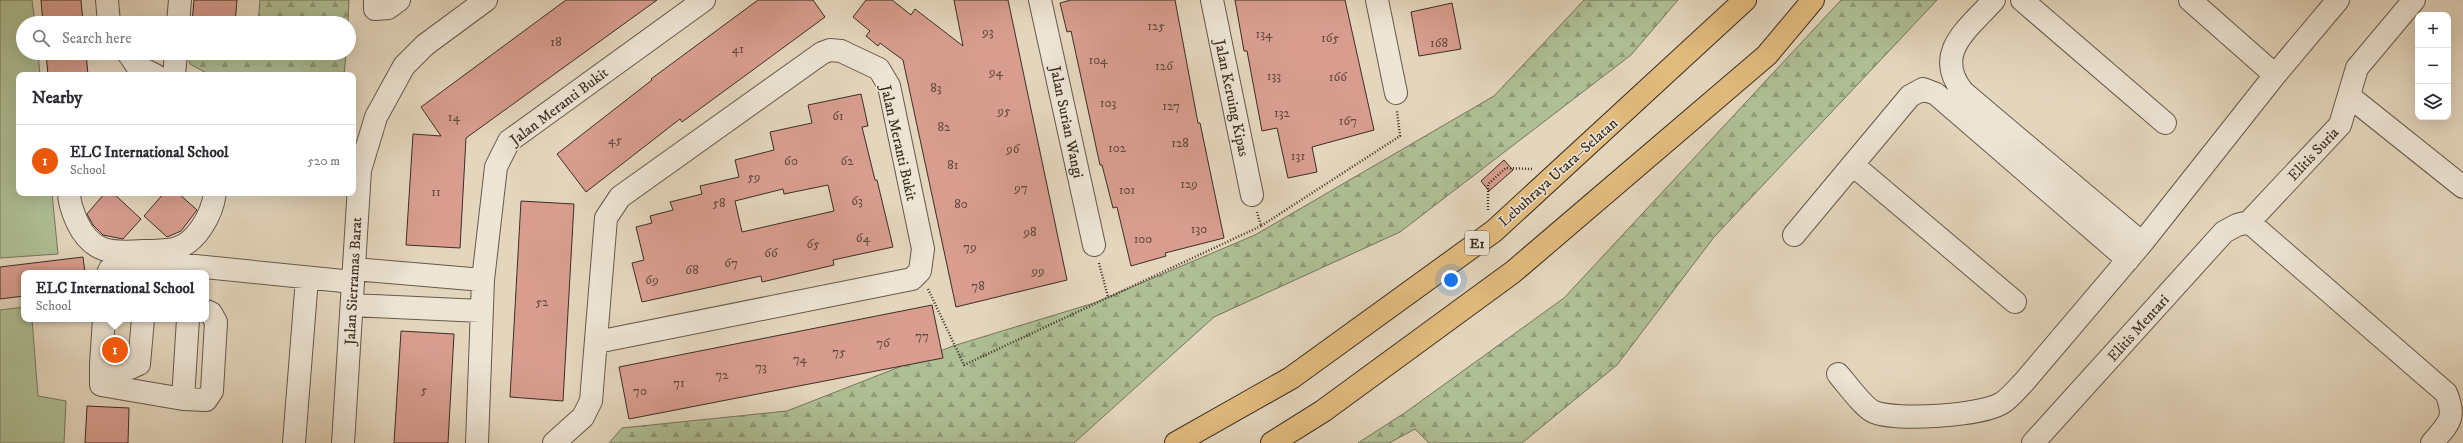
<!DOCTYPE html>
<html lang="en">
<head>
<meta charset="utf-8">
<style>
	body { margin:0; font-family:"IM FELL DW Pica",serif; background:#f7f7f7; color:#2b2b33 }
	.controls { position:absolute; right:12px; top:12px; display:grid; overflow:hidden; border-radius:8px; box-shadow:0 4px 16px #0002 }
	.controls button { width:36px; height:36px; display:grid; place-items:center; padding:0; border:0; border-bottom:1px solid #e1e1e2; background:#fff; color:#2b2b33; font:20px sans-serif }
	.you { position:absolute; left:1451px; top:280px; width:14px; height:14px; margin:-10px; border:3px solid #fff; border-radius:50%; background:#1a73e8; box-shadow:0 0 0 6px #1a73e833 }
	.badge { display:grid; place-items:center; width:26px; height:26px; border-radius:50%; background:#ea580c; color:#fff; font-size:13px; font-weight:700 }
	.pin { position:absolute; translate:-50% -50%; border:2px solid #fff; box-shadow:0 1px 4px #0006 }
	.popup { position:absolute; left:21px; top:270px; width:188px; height:52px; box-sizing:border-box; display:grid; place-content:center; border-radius:8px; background:#fff; filter:drop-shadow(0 1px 3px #0005); font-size:13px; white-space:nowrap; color:#7c7c81 }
	.popup b { font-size:15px; color:#2b2b33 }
	.popup::after { content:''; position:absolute; left:50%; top:100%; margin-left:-8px; border:8px solid transparent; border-top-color:#fff }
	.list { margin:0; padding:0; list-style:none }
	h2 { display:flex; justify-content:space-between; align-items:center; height:52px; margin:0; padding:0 16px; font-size:17px }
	h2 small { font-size:13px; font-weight:400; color:#7c7c81 }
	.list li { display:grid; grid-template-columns:26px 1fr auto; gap:12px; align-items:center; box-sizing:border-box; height:72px; padding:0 16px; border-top:1px solid #e1e1e2 }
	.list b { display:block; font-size:15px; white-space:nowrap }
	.list p { margin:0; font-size:13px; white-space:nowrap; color:#7c7c81 }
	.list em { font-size:13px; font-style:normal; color:#7c7c81 }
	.icon { flex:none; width:22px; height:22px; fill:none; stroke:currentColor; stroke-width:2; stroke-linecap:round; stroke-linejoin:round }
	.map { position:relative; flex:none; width:2463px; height:443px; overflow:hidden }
	.search { position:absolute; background:#fff; box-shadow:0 4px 16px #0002; left:16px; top:16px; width:340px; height:44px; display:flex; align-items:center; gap:10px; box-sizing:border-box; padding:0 14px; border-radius:22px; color:#7c7c81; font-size:15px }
	.panel { position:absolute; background:#fff; box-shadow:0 4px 16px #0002; left:16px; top:72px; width:340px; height:124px; border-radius:8px }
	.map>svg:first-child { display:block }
	.green { fill:#afbf95; stroke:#76775c }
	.forest { fill:url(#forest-firs); stroke:#76775c }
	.building { fill:#d89d8f; stroke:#3c2f23; fill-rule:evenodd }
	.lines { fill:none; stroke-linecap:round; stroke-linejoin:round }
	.minor-casing { stroke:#66594a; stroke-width:24 }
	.highway-casing { stroke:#3c2f23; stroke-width:24 }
	.path { stroke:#3c2f23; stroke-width:2.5; stroke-dasharray:1 2; stroke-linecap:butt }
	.minor { stroke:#ede4d4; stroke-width:22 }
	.highway { stroke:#e2bb7e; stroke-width:22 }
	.labels { text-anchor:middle; stroke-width:3; stroke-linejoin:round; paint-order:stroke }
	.number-label { font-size:13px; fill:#634a3e }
	.shield { fill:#ede4d4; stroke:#716558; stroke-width:1 }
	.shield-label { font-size:14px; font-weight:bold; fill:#3c2f23 }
	.street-label { font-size:15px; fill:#3c2f23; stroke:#ede4d4 }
</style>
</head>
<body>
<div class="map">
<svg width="2463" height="443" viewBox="0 0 2463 443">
	<defs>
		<pattern id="forest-firs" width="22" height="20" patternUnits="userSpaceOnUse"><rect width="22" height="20" fill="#afbf95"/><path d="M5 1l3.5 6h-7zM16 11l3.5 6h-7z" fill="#909c79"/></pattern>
	</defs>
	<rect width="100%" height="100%" fill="#e4d6bd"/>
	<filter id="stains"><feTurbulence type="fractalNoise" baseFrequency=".005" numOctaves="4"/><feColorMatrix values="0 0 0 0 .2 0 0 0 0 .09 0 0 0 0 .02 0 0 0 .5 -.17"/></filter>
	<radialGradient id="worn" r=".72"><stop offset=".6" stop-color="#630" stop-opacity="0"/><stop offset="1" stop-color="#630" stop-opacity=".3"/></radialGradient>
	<path class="green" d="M0,0h32l3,23h-12v30h15l2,22h-21v118h33l6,61 -58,4z
		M24,307v12h8l6,77 28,5 -2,42h-64v-133z"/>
	<path class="forest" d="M260,0h89l-1,23h-90z
		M1584,0h94l-47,55 -231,177 -186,85 -140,126h-465l13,-15 165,-17 166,-65 141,-43 161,-68 239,-139z
		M1841,0h96l-223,237 -97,128 -95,78h-93l-14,-14 -26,14h-31l48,-31 158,-114z
		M187,53h159l-2,22h-134l-20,-11z"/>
	<path class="building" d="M41,0h40l2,23h-40z
		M194,0h43l-2,23h-43z
		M566,0h91l-191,138 -6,110 -54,-3 7,-111 28,2 -20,-29z
		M758,0h55l12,17 -143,105 -2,-3 -94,73 -29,-38 95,-74 -1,-1z
		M866,0h26l19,15 4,-6 48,37 -9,-46h54l59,280 -111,27 -53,-247 -23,-17 -2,3 -12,-10 4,-5 -17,-14z
		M1071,0h104l23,123h2l24,115 -59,15 1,3 -35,10 -14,-59 -4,1 -11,-43h-2l-29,-134 -4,1 -7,-29z
		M1235,0h110l29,130 -62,17 5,25 -29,6 -11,-50 -15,3 -15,-80h-3z
		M1452,3l9,46 -42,7 -8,-44z
		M46,53h40l2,22h-40z
		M861,94l7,32 -6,1 13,53h2l16,67 -60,13 1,5 -72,17 -1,-6 -119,26 -10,-39 12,-3 -8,-33 16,-4 -2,-7 23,-6 -3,-8 32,-8 -2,-8 39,-9 -4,-17 39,-10 -4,-18 42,-9 -4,-18zM828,185l6,26 -92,21 -7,-31 48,-12 1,5z
		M1504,160l9,10 -24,21 -8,-10z
		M105,193h8l28,26 -18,20 -20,-4 -10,-10 -6,-11z
		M164,193h14l19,17 -16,21 -14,6 -23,-21z
		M521,201l53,3 -11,197 -53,-4z
		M83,257l2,16h-61v23l-24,3v-32z
		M932,305l11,53 -314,61 -10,-52z
		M401,331l53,3 -6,109h-54z
		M87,406l42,2 -1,35h-43z"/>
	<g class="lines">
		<g class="minor-casing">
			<path id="minor" d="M107,0l2,23
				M375,0v9l13,-1 11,-8
				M1040,0l54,245
				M1212,0l40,195
				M1377,0l19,93
				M1994,0c-26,29 -62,53 -31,92l179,151
				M2022,0l143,123
				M2190,0l85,75
				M178,23l2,-23
				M128,53l9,13 18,9
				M174,75l2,-22
				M2349,96l114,91
				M1853,165l162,137
				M69,193c0,10 4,20 8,29 15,32 35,31 66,29 10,0 21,0 31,-2 22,-5 38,-34 41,-56
				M2249,222l197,171c11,26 2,31 -14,50
				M2249,222l91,-97 17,-57 57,-68
				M1794,235l116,-139 13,-7 13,5 192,166
				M354,269l129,11
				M108,273l2,-4 9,-5 76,2 158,16
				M352,305l129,6
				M143,319l-4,45 -9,4 -29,-4v21l82,14 23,1 6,-9 4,-69 -5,-9 -5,-2
				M101,364l3,-45
				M1838,374c8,9 26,34 36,38 23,9 107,4 128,-9 8,-5 15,-14 22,-21l118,-139 133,-168 63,-75
				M183,399l5,-80
				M294,443l13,-165
				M343,443l17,-273 16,-53 28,-51 21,-21 61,-45
				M477,443l6,-163 13,-113 13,-26 195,-141
				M554,443l29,-26 8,-16 15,-183 14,-21 202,-144 8,-3 11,1 38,18 10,17 34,163 -3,22 -8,8 -315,63
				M2033,443l191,-211 13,-7 12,-3"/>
		</g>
		<g class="highway-casing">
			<path id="highway" d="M1176,443l115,-65 203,-147 251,-231
				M1272,443l51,-32 190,-139 254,-217 46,-55"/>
		</g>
		<path class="path" d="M1488,210v-26l18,-16 26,1
			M1257,212l4,14 139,-90 -3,-25
			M1099,263l9,34
			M928,289l36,76 297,-139"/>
		<use href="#minor" class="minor"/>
		<use href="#highway" class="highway"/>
	</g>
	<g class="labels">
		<g class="number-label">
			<text x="1156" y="30">125</text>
			<text x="988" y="36">93</text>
			<text x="1264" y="38">134</text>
			<text x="1330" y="42">165</text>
			<text x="556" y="46">18</text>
			<text x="1439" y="47">168</text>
			<text x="738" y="53">41</text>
			<text x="1098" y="64">104</text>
			<text x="1164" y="70">126</text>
			<text x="996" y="76">94</text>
			<text x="1274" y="80">133</text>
			<text x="1338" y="81">166</text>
			<text x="936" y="92">83</text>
			<text x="1108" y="107">103</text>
			<text x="1171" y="110">127</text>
			<text x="1004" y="115">95</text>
			<text x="1282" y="117">132</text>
			<text x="838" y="120">61</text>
			<text x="454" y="121">14</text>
			<text x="1348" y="125">167</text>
			<text x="944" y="131">82</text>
			<text x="615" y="144">45</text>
			<text x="1180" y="147">128</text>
			<text x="1117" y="152">102</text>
			<text x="1013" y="153">96</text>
			<text x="1298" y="160">131</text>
			<text x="791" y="165">60</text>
			<text x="847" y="165">62</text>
			<text x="953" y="169">81</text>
			<text x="754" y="181">59</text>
			<text x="1189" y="188">129</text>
			<text x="1021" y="192">97</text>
			<text x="1127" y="194">101</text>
			<text x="436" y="196">11</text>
			<text x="857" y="205">63</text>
			<text x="719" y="207">58</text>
			<text x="961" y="208">80</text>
			<text x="1199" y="233">130</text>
			<text x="1030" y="236">98</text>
			<text x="863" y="242">64</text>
			<text x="1143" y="243">100</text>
			<text x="813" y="248">65</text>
			<text x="970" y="251">79</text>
			<text x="771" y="257">66</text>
			<text x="731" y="267">67</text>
			<text x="692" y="274">68</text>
			<text x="1038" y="275">99</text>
			<text x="652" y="284">69</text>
			<text x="978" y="290">78</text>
			<text x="542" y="306">52</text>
			<text x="922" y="340">77</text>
			<text x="883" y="347">76</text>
			<text x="839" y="356">75</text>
			<text x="800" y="363">74</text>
			<text x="761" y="371">73</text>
			<text x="722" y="379">72</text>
			<text x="679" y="387">71</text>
			<text x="424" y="394">5</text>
			<text x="640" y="395">70</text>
		</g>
		<rect class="shield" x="1465" y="231" width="24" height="24" rx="3"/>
		<g class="shield-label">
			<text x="1477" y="248">E1</text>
		</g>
		<g class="street-label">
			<text transform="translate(1232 98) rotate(78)" y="5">Jalan Keruing Kipas</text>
			<text transform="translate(559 106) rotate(-37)" y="5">Jalan Meranti Bukit</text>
			<text transform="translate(1067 122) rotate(78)" y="5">Jalan Surian Wangi</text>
			<text transform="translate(899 143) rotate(77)" y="5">Jalan Meranti Bukit</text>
			<text transform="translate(2313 154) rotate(-47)" y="5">Elitis Suria</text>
			<text transform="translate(1558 172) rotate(-42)" y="5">Lebuhraya Utara–Selatan</text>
			<text transform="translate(353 281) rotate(-87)" y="5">Jalan Sierramas Barat</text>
			<text transform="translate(2138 328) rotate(-48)" y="5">Elitis Mentari</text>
		</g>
	</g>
	<rect width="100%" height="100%" filter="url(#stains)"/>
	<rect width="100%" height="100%" fill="url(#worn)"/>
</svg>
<div class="controls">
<button>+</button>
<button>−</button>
<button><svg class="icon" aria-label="layers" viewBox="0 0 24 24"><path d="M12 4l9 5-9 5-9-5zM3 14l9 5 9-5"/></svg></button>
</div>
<div class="you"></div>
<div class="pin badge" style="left:115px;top:350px">1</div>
<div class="popup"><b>ELC International School</b>School</div>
<div class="search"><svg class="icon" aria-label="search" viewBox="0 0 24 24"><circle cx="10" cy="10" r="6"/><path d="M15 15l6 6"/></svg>Search here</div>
<section class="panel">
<h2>Nearby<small></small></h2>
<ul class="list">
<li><span class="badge">1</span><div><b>ELC International School</b><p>School</p></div><em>520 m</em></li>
</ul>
</section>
</div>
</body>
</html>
